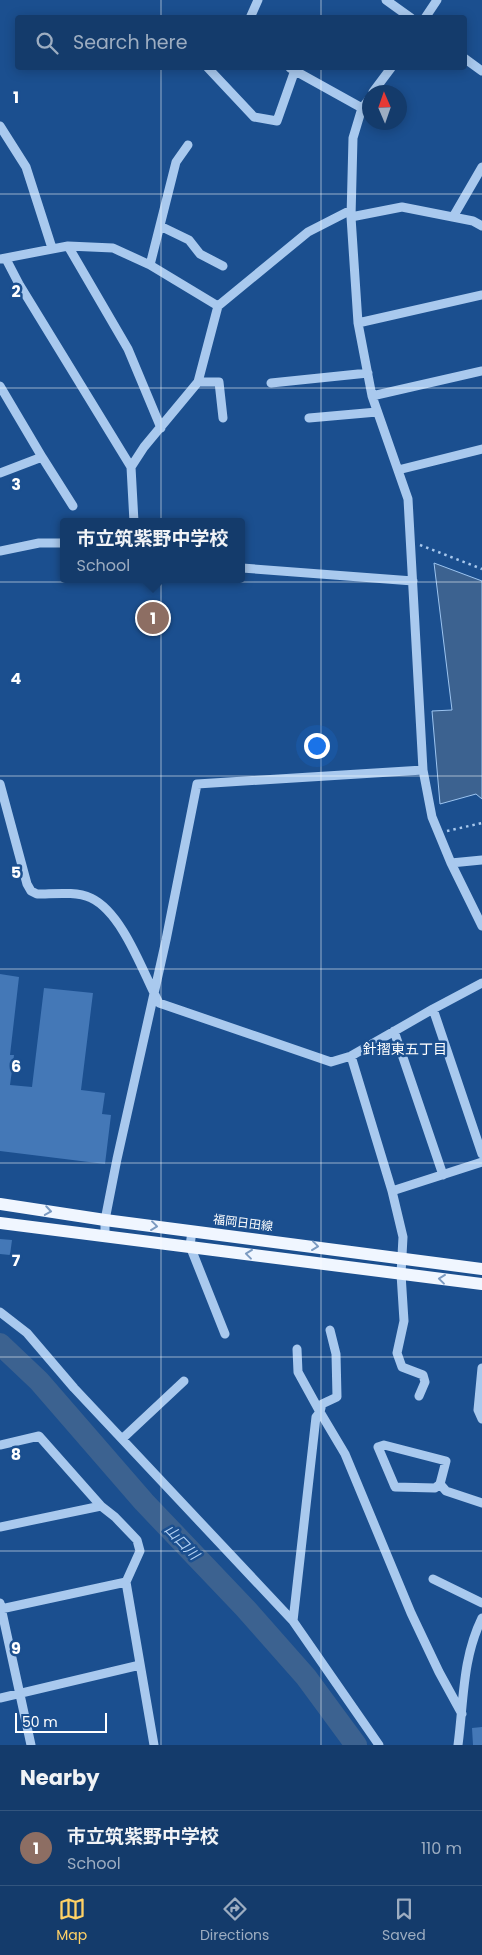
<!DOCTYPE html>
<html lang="en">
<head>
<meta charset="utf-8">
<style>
	body { margin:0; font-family:Poppins,"Noto Sans JP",sans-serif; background:#1d4271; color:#f1f3f6 }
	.compass { position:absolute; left:362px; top:85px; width:45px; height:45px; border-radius:50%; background:#143b6b; box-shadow:0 2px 12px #0003; rotate:358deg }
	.scale { position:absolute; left:15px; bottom:12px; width:92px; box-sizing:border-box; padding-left:5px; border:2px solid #fff; border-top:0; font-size:14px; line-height:18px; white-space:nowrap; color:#fff; -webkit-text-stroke:4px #1b4f8f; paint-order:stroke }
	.you { position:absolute; left:316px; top:745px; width:18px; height:18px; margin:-12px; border:4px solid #fff; border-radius:50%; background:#1a73e8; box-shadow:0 0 0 8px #1a73e833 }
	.badge { display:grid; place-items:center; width:32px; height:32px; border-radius:50%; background:#ffd166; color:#fff; font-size:16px; font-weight:700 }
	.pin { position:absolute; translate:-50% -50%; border:2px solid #fff; box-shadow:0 1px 5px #0006 }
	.popup { position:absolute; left:60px; top:518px; width:185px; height:65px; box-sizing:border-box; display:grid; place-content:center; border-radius:5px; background:#143b6b; filter:drop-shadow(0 1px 4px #0005); font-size:16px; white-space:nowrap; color:#9dadc1 }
	.popup b { font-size:19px; color:#f1f3f6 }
	.popup::after { content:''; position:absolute; left:50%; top:100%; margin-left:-10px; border:10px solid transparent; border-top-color:#143b6b }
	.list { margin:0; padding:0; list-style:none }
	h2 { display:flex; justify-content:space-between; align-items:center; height:65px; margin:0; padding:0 20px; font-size:21px }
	h2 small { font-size:16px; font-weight:400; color:#9dadc1 }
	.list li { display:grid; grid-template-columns:32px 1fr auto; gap:15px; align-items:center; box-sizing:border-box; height:75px; padding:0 20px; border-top:1px solid #33557e }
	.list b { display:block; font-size:19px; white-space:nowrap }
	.list p { margin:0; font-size:16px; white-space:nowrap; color:#9dadc1 }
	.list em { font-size:16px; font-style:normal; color:#9dadc1 }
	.icon { flex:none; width:28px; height:28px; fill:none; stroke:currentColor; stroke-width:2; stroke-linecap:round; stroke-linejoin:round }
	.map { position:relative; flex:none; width:482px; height:1745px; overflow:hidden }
	.search { position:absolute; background:#143b6b; box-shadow:0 2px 12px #0003; left:15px; right:15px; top:15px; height:55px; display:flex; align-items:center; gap:12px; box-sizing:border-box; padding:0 18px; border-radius:5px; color:#9dadc1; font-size:19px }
	.sheet { height:140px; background:#143b6b }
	nav { display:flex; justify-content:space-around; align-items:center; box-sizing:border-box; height:70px; border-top:1px solid #33557e; background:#143b6b; font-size:14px; color:#9dadc1 }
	nav a { display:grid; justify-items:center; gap:2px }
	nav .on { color:#ffd166 }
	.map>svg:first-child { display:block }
	.water { fill:#3c6290; stroke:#9cc4f0 }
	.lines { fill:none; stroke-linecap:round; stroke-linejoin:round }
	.river { stroke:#3c6290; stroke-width:22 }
	.building { fill:#4478b7 }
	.path { stroke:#a9c9ee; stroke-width:2.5; stroke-dasharray:2.5 4; stroke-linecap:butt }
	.minor { stroke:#a9c9ee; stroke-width:9 }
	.major { stroke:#f0f6ff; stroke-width:12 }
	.oneway { stroke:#7b9ac1 }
	.grid { fill:none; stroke:#fff; stroke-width:1; stroke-opacity:0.55 }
	.labels { text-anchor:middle; stroke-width:5; stroke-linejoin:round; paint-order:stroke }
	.street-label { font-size:12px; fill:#fff; stroke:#1b4f8f }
	.neighbourhood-label { font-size:14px; fill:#fff; stroke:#1b4f8f }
	.water-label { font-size:14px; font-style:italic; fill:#b5d3f5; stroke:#1b4f8f }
	.grid-label { font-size:16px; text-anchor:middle; font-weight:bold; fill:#fff; stroke:#1b4f8f; stroke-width:5; stroke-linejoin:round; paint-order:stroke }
</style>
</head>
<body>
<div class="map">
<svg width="482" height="1745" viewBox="0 0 482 1745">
	<rect width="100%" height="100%" fill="#1b4f8f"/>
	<path class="water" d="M434,563l48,18v218l-6,-5 -36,10 -8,-93 20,-1z"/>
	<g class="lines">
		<path class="river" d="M0,1344l39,37 105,121 101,106 61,69 50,68"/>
	</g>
	<path class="building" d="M0,974l19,3 -9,78h4l-4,30 22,2 12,-99 49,5 -12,97 24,3 -3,21 9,1 -6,49 -105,-13z
		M0,1239l12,1 -2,15 -10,-1z
		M482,1727v18h-9l-1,-17z"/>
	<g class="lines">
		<path class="path" d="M420,545l62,24
			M447,831l35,-8"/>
		<path class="minor" d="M386,0l25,18
			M250,18l8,-18
			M425,18l12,-18
			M464,58l18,13
			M208,68l46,49 23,4 18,-51
			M290,68l72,40
			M373,92l18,-24
			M370,98l-8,10 -9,30 -2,79 7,106 14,73 36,103 15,271 9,47 19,46 31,63
			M0,126l26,41 26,81
			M351,217l51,-10 71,14 9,5
			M453,217l29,-50
			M160,226l29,14 11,14 23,12
			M68,246l60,103 33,79
			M0,259l68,-13 45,2 37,17 68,41
			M6,259l13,25 112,183 3,55
			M150,265l26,-103 12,-17
			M358,323l124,-28
			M198,382h21l4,36
			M271,383l97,-10
			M0,386l42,71 -42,16
			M372,396l110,-25
			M309,418l68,-6
			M42,457l31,49
			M131,467l13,-20 54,-65 20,-76 90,-74 43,-22
			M398,470l84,-21
			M0,551l39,-8h25
			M242,568l171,13
			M0,784l27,100 4,7 6,3c17,0 38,-3 54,4 32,15 52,75 68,105l172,59 20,-6 82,-47 49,-26
			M451,863l31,-3
			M433,1009l49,145
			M394,1031l49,144
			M351,1056l41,135 11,46 -2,37 3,47 -7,32 5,14 21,8 2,7 -6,14
			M392,1191l90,-29
			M192,1231l-2,15 35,88
			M105,1235v-15l12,-61 49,-219 31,-156 226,-14
			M0,1312l27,21 47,55 219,233 86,124
			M297,1349l1,23 22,40
			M482,1368l-4,42 4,9
			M320,1412l2,-8 15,-7 -1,-43 -6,-24
			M122,1439l62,-58
			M0,1445l39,-9 62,70 14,11 22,23 3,11 -14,31 28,163
			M384,1445l62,16 -6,23 -5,4 -40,-1 -17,-40z
			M440,1484l6,7 36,12
			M0,1527l101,-21
			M433,1579l49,24
			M0,1603l31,142
			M1,1609l125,-27
			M293,1621l23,-204 4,-5 25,42 66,159 28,59 23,42
			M0,1698l140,-33
			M458,1745c6,-45 4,-86 24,-127"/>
		<path class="major" d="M0,1204l105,16 377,49
			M0,1223l482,61"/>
	</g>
	<defs><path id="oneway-chevron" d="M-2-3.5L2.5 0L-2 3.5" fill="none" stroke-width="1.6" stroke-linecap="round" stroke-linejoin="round" transform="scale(1.25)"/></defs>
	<g class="oneway">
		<use href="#oneway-chevron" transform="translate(48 1211) rotate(9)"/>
		<use href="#oneway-chevron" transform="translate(154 1226) rotate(7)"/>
		<use href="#oneway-chevron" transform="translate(315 1246) rotate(7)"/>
		<use href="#oneway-chevron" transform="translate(249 1254) rotate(-173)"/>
		<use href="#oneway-chevron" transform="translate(442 1279) rotate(-173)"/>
	</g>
	<path class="grid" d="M161,0v18M321,0v18M161,68v1677M321,68v1677M0,194h482M0,388h482M0,582h482M0,776h482M0,969h482M0,1163h482M0,1357h482M0,1551h482"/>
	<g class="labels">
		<g class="street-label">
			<text transform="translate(243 1223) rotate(7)" y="4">福岡日田線</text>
		</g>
		<g class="neighbourhood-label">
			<text x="405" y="1054">針摺東五丁目</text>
		</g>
		<g class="water-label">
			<text transform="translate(182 1542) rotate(46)" y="5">山口川</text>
		</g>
	</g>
	<g class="grid-label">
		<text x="16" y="103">1</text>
		<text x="16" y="297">2</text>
		<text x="16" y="490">3</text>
		<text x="16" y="684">4</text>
		<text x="16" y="878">5</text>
		<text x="16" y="1072">6</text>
		<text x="16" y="1266">7</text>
		<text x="16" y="1460">8</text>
		<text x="16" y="1654">9</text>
	</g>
</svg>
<svg class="compass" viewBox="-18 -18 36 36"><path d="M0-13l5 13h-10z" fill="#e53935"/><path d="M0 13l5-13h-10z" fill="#9dadc1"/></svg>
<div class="scale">50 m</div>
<div class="you"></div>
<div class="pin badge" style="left:153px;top:618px;background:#8d6e63">1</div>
<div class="popup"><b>市立筑紫野中学校</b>School</div>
<div class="search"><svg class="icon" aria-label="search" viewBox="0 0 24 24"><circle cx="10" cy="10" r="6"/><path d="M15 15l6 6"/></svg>Search here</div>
</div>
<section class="sheet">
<h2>Nearby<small></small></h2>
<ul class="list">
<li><span class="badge" style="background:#8d6e63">1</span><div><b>市立筑紫野中学校</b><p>School</p></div><em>110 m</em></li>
</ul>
</section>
<nav>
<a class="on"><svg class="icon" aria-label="map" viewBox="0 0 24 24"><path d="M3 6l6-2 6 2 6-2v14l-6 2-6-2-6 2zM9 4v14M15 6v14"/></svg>Map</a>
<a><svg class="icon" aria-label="directions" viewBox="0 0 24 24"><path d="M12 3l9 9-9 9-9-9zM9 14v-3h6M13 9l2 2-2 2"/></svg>Directions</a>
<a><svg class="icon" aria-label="saved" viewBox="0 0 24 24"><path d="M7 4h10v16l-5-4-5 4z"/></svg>Saved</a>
</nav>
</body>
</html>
